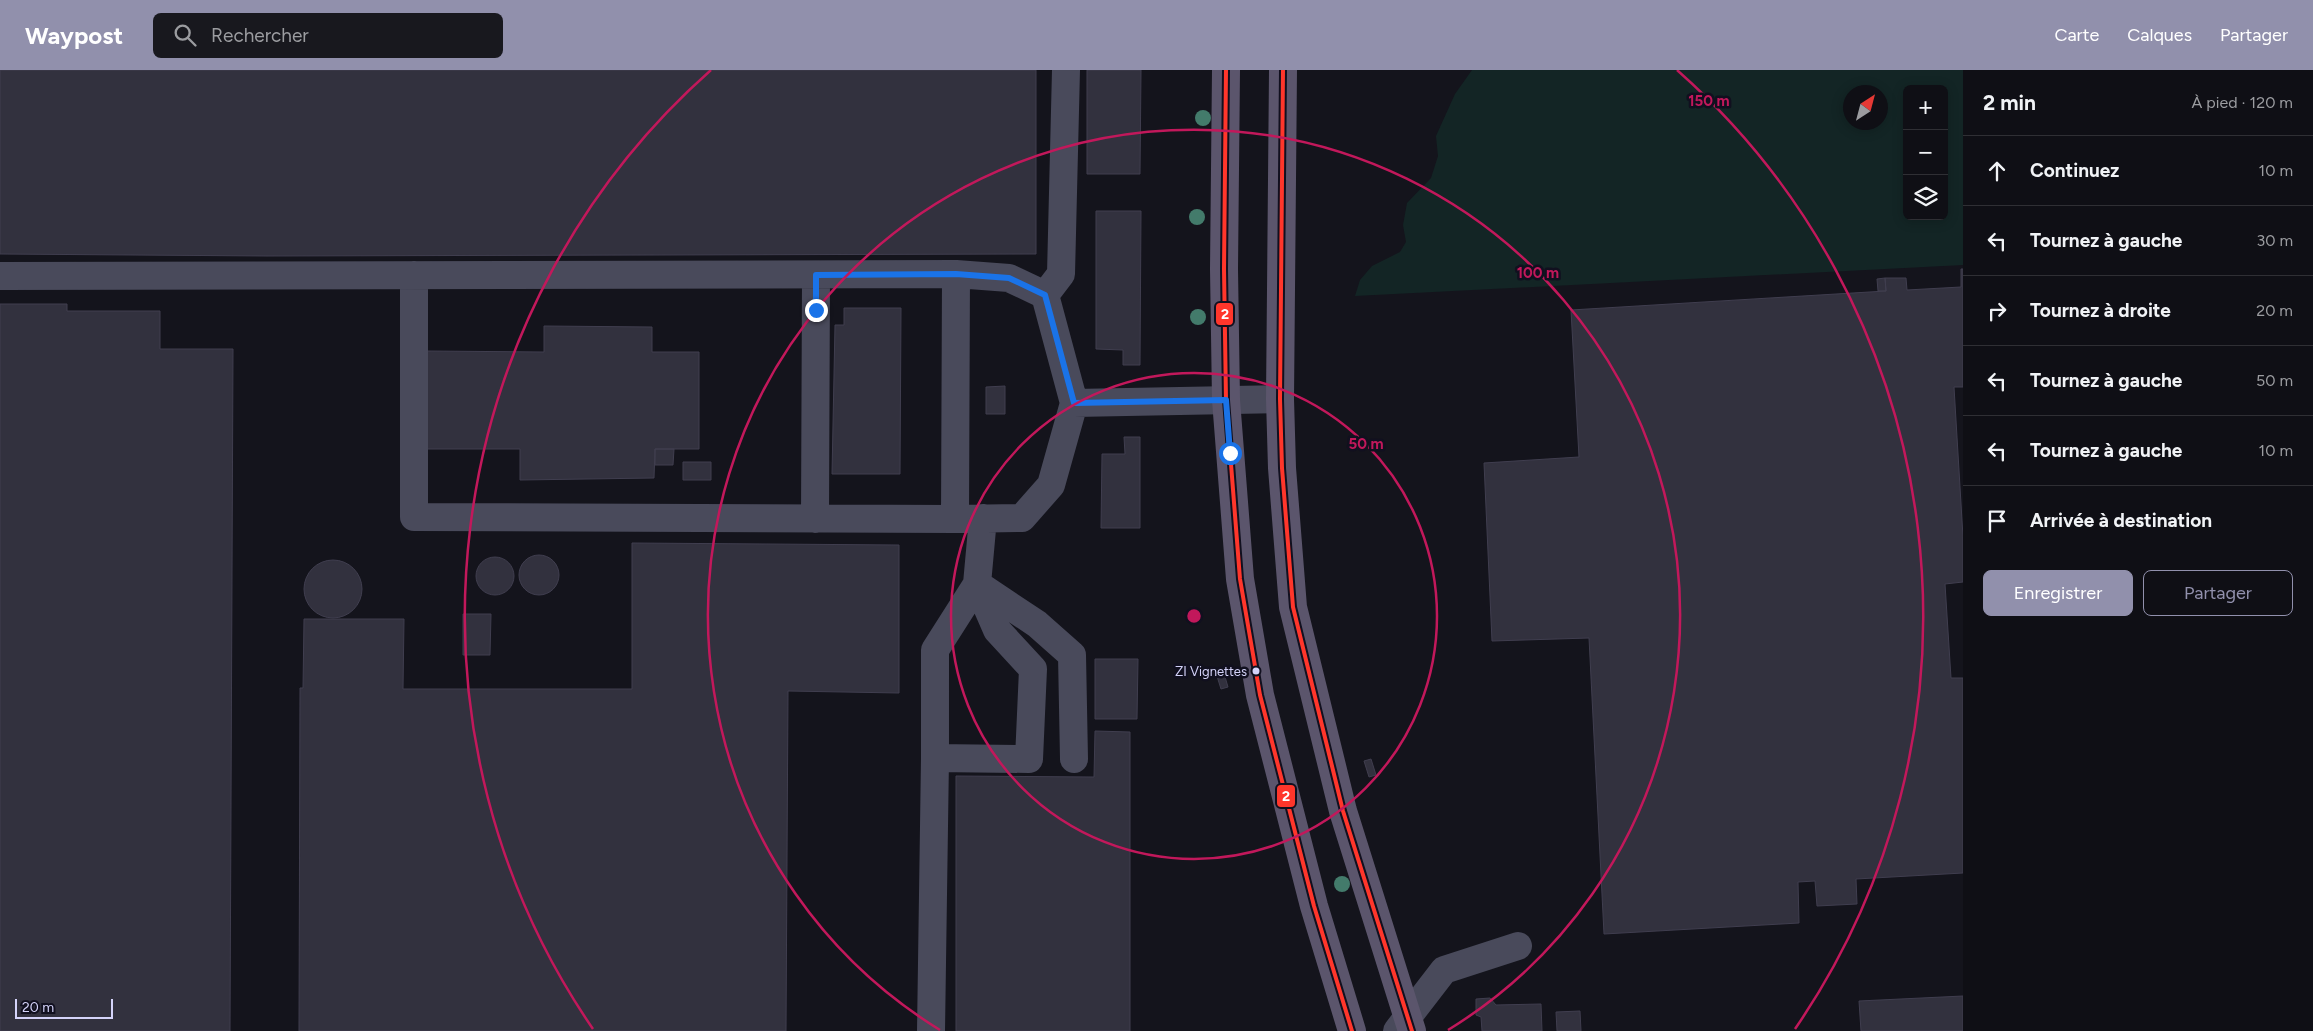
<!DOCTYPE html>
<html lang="fr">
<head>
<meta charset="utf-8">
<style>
	body { margin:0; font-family:Figtree,sans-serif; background:#18181e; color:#f1f3f6 }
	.controls { position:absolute; right:15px; top:15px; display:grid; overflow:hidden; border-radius:8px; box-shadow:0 2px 12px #0003 }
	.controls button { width:45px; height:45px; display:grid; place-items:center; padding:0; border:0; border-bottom:1px solid #2f2f34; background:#0f0f15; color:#f1f3f6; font:25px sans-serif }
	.compass { position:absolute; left:1843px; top:15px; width:45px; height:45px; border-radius:50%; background:#0f0f15; box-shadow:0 2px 12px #0003; rotate:36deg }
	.scale { position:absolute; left:15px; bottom:12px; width:98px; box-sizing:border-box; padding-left:5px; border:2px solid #d4d3f9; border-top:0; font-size:14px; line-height:18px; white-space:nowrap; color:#d4d3f9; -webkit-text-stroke:4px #11101f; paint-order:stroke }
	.stop { position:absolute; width:15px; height:15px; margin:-11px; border:4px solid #1a73e8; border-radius:50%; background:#fff }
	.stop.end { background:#1a73e8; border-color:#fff; box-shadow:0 1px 5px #0008 }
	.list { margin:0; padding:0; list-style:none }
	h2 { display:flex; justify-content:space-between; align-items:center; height:65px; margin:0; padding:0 20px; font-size:21px }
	h2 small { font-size:16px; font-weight:400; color:#9b9ca0 }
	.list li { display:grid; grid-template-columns:32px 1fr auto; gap:15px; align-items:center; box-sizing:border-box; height:70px; padding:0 20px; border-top:1px solid #2f2f34 }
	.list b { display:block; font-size:19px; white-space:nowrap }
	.list em { font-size:16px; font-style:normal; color:#9b9ca0 }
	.actions { display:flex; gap:10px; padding:15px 20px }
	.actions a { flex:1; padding:11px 0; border:1px solid #9190ac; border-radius:8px; text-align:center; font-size:18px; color:#9190ac }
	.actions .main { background:#9190ac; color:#fff }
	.icon { flex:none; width:28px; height:28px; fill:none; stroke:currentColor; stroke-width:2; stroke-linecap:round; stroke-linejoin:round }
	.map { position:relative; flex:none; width:1963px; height:961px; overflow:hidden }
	header { display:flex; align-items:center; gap:30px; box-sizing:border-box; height:70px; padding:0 25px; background:#9190ac; color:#fff }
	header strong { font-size:24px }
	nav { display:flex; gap:28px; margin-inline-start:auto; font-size:18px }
	.search { width:350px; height:45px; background:#18181e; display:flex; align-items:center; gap:12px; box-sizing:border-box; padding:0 18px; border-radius:8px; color:#9b9ca0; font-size:19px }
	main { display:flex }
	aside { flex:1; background:#0f0f15 }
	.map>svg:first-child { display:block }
	.green { fill:#132525; fill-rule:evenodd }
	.building { fill:#32313e; stroke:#403e4f }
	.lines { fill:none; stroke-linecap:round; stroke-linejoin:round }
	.minor { stroke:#494a5b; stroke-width:28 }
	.major { stroke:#5b556c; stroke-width:28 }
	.bus-1-casing { stroke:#11101f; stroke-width:8 }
	.bus-1 { stroke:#ff362b; stroke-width:4 }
	.tree { fill:#437b6b }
	.route { stroke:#1a73e8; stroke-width:6 }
	.ring { fill:none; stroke:#c2185b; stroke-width:2.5 }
	.bus-dot { fill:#d4d3f9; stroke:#11101f; stroke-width:2 }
	.labels { text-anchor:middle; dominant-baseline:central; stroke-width:5; stroke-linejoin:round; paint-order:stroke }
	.bus-label { font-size:13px; fill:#d4d3f9; stroke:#11101f; text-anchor:end }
	.centre { fill:#c2185b; stroke:#11101f; stroke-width:2.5 }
	.ring-label { font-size:15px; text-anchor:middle; font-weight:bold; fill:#c2185b; stroke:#11101f; stroke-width:5; stroke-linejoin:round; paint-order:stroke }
	.line-badge { stroke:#11101f; stroke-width:2 }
	.badge-label { font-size:14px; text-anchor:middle; font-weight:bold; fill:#fff }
</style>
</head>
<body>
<header>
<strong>Waypost</strong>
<div class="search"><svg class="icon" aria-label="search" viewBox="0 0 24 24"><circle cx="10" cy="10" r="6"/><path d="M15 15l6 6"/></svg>Rechercher</div>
<nav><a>Carte</a><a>Calques</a><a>Partager</a></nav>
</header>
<main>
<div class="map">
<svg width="1963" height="961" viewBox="0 0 1963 961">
	<rect width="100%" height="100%" fill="#14141c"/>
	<path class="green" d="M1472,0H1963V195L1355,226L1360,210L1372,196L1400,182L1406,172L1403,155L1407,133L1431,108L1438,86L1436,66L1455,24ZM1907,19H1944V146H1907ZM1850,22H1880V52H1850Z"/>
	<path class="building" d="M0,0H1036V184L267,186L0,184Z
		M1087,0H1141L1140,104H1087Z
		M1096,141H1141L1140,295H1123V280L1096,279Z
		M1961,199H1963V317H1954L1963,467V512L1945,514L1951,608H1963V803L1856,809L1857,834L1817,836L1815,811L1798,812L1799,853L1604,864L1589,568L1492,571L1484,393L1579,387L1571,240L1886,221L1885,208H1906L1907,220L1961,217Z
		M1885,208L1886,221H1878L1877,209Z
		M0,234H67V241H160V279H233L230,961H0Z
		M844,238H901L900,404H832L835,255H844Z
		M544,256L652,257V282H699V379H655L654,408L520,410V379H427V281L544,282Z
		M1005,316V344H986V317Z
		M1124,367H1140V458H1101L1102,384H1125Z
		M655,379H674L673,395H655Z
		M683,392H711V410H683Z
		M632,473L899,475V623L788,621L786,961H299L300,618H303L304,549H404L403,619H632Z
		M519 505a20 20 0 1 1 40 0a20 20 0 1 1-40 0Z
		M476 506a19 19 0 1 1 38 0a19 19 0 1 1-38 0Z
		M304 519a29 29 0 1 1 58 0a29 29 0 1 1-58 0Z
		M463,544H491L490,585H463Z
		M1095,589H1138L1137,649H1095Z
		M1223,600L1228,617L1221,619L1216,603Z
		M1095,661L1130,662V961H956V706L1094,707Z
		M1371,689L1376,705L1369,707L1364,691Z
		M1963,926V961H1861L1859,931Z
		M1490,928L1496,935L1541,934L1542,961H1482L1481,947L1476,945V929Z
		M1580,941L1581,961H1557L1556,942Z"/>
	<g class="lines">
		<path class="minor" d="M414,205V447L955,449
			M0,206L956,204
			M1045,225L1061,204L1066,0
			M1074,333L1051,415L1022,448L955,449L956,204L1009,208L1045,225L1074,333L1280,329
			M815,449L816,205
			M977,514L1037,554L1072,585L1074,689
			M935,688L1029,689L1033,599L997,560L977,514
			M931,961L935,688V580L977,514L983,448
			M1397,961L1444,900L1518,876"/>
		<path class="major" d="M1226,0L1224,199L1226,330L1240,509L1260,625L1314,836L1352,961
			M1283,0L1280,329L1282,398L1293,537L1343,741L1412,961"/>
		<g class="bus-1-casing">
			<path id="bus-1" d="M1226,0L1224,199L1226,330L1240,509L1260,625L1314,836L1352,961
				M1283,0L1280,329L1282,398L1293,537L1343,741L1412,961"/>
		</g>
		<use href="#bus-1" class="bus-1"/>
	</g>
	<g class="tree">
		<circle cx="1203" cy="48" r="8"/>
		<circle cx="1197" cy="147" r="8"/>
		<circle cx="1198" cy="247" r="8"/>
		<circle cx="1342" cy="814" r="8"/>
	</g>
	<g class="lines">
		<path class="route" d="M816,240V205L956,204L1009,208L1045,225L1074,333L1226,330L1230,383"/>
	</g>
	<g class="ring">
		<circle cx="1194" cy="546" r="243"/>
		<path d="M940 960A486 486 0 1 1 1448 960"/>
		<path d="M593 959A729 729 0 0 1 711 0M1677 0A729 729 0 0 1 1795 959"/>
	</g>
	<circle class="bus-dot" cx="1256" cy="601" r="4.5"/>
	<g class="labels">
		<g class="bus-label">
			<text x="1247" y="601">ZI Vignettes</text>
		</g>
	</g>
	<circle cx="1194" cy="546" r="8" class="centre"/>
	<g class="ring-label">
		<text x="1709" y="36">150 m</text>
		<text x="1538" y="208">100 m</text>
		<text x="1366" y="379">50 m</text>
	</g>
	<g class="line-badge">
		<rect x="1215" y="232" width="19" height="24" rx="5" fill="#ff362b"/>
		<rect x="1276" y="714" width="20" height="24" rx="5" fill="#ff362b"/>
	</g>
	<g class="badge-label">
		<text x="1225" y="249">2</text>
		<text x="1286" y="731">2</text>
	</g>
</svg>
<div class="controls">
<button>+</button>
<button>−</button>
<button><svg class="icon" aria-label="layers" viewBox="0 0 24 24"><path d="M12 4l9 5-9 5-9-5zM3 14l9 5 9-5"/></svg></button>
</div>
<svg class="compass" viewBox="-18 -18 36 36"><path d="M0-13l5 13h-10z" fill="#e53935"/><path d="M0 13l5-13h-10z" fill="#9b9ca0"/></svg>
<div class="scale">20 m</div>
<div class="stop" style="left:1230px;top:383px"></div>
<div class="stop end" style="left:816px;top:240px"></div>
</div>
<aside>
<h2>2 min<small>À pied · 120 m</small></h2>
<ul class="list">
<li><svg class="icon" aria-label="ahead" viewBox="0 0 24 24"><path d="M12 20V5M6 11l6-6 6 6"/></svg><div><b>Continuez</b></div><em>10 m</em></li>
<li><svg class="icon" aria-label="left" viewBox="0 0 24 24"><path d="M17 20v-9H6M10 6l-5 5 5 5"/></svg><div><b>Tournez à gauche</b></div><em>30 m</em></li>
<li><svg class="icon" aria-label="right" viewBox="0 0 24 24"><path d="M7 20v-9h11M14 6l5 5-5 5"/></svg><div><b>Tournez à droite</b></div><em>20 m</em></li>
<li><svg class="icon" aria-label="left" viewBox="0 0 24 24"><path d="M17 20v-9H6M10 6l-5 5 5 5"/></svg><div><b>Tournez à gauche</b></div><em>50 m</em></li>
<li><svg class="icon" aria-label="left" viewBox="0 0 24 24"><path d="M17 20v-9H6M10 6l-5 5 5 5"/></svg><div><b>Tournez à gauche</b></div><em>10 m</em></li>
<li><svg class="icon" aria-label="arrive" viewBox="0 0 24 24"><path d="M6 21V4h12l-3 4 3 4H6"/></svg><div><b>Arrivée à destination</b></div></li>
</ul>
<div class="actions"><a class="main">Enregistrer</a><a>Partager</a></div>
</aside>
</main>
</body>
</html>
